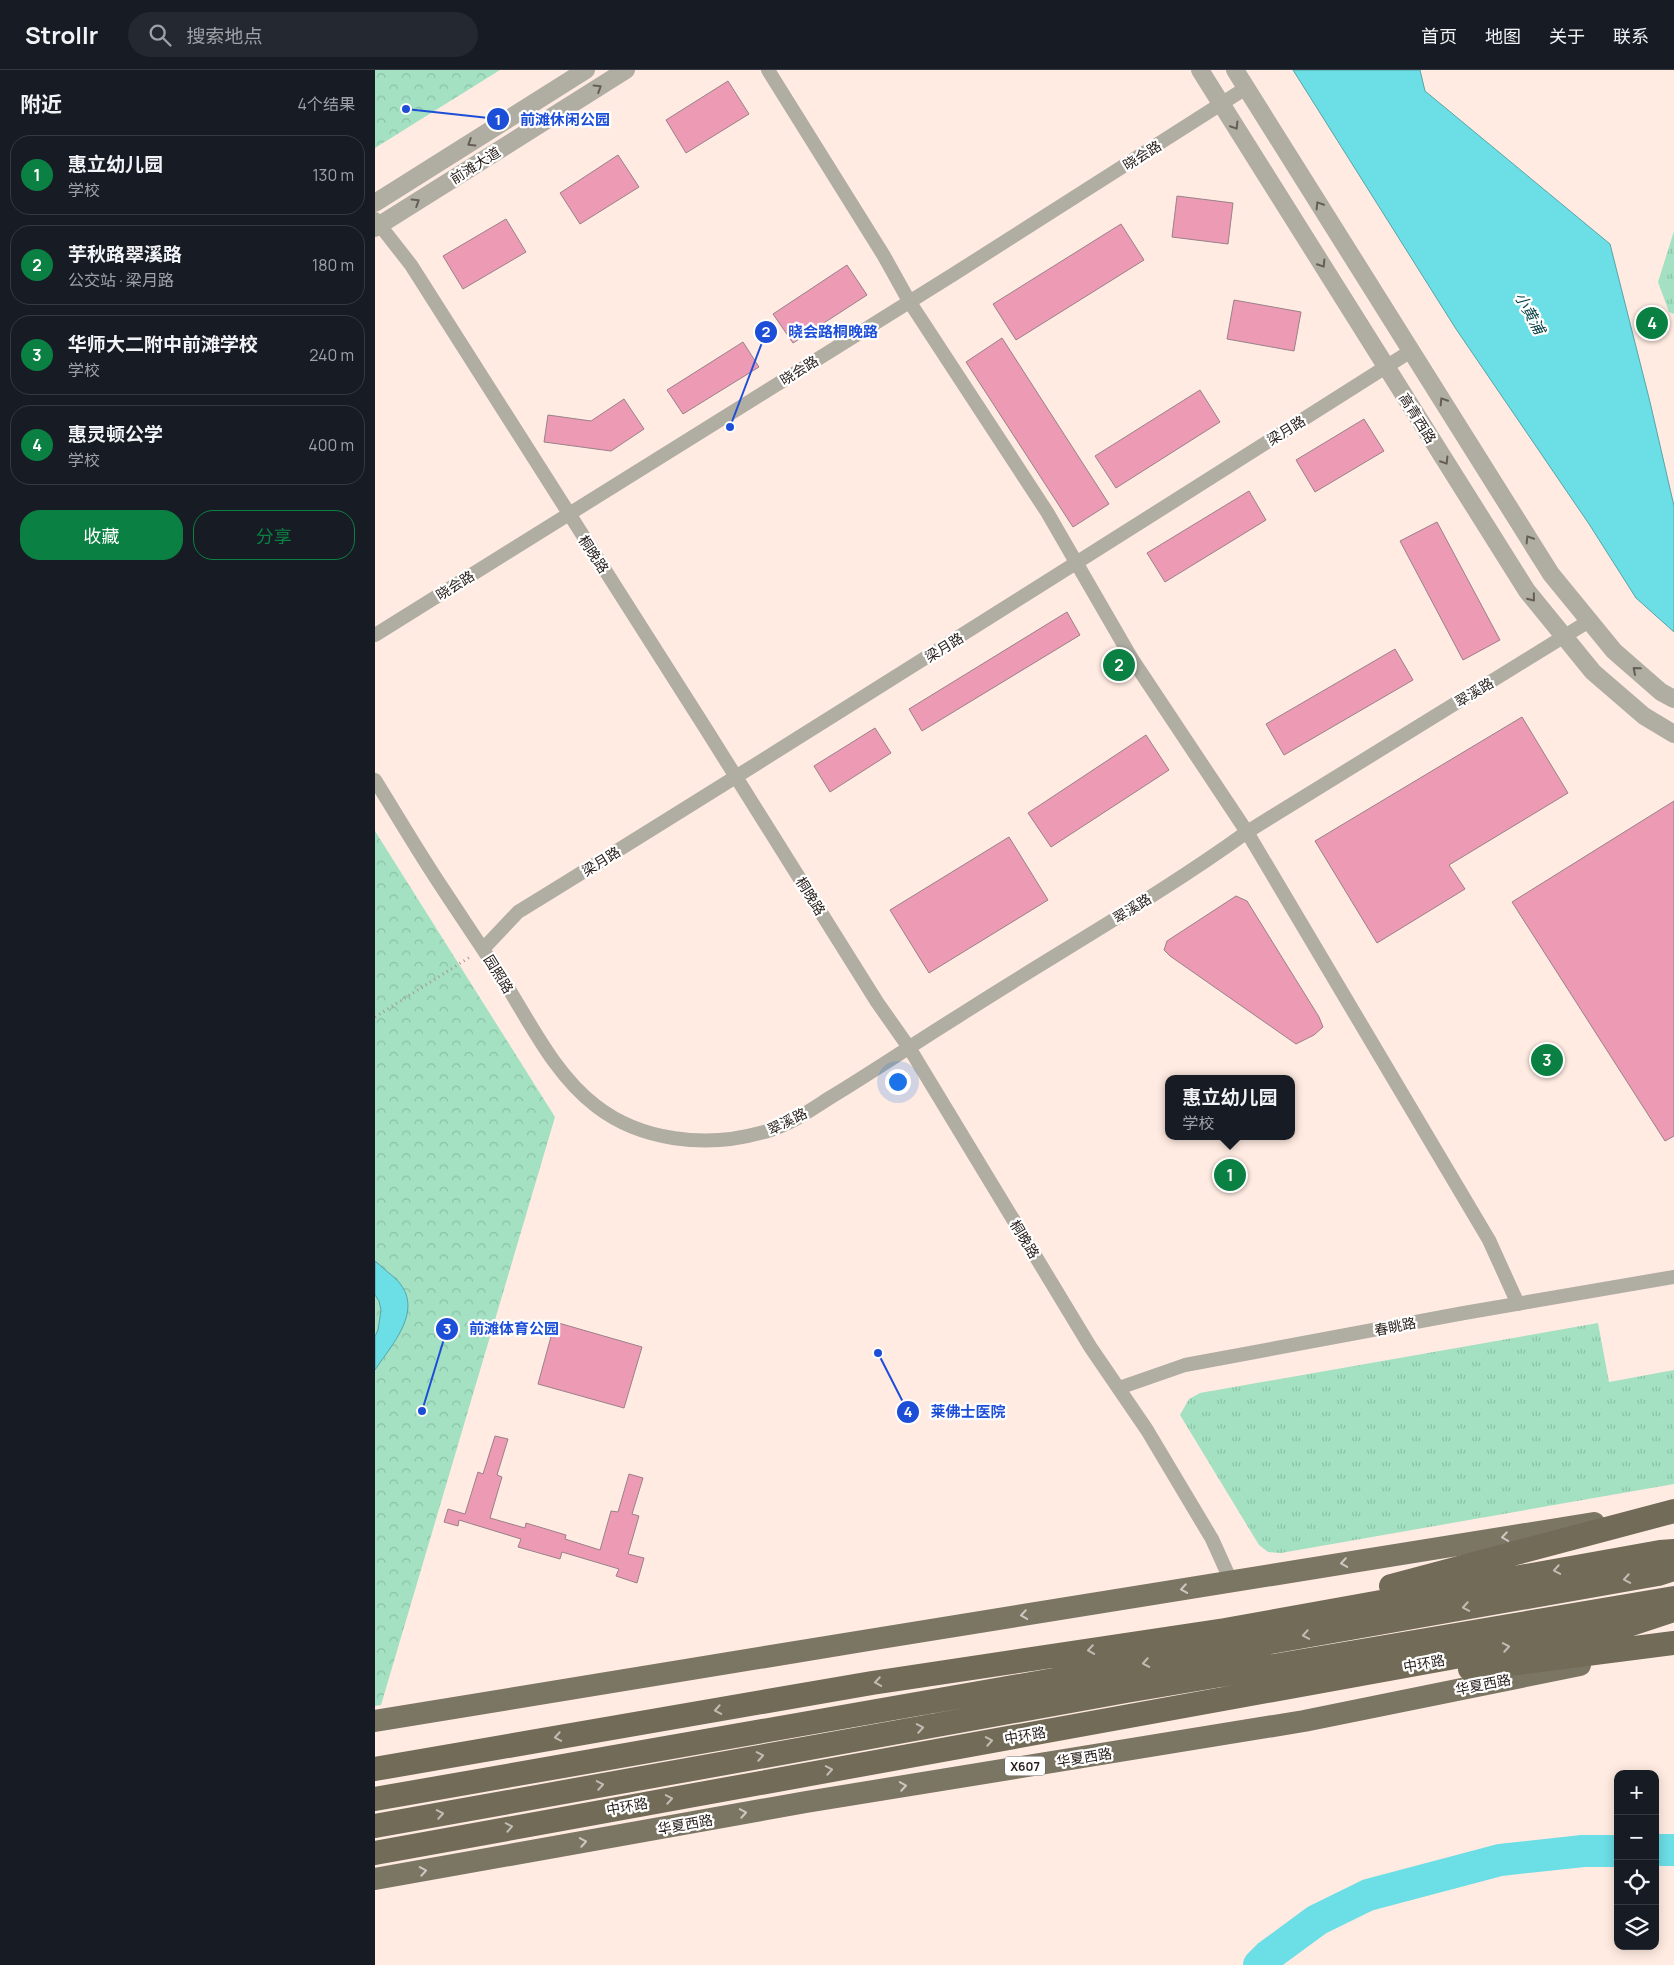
<!DOCTYPE html>
<html lang="zh">
<head>
<meta charset="utf-8">
<style>
	body { margin:0; font-family:Manrope,"Noto Sans SC",sans-serif; background:#242831; color:#f1f3f6 }
	.controls { position:absolute; right:15px; bottom:15px; display:grid; overflow:hidden; border-radius:10px; box-shadow:0 2px 12px #0003 }
	.controls button { width:45px; height:45px; display:grid; place-items:center; padding:0; border:0; border-bottom:1px solid #363941; background:#171b24; color:#f1f3f6; font:25px sans-serif }
	.you { position:absolute; left:522px; top:1011px; width:18px; height:18px; margin:-12px; border:4px solid #fff; border-radius:50%; background:#1a73e8; box-shadow:0 0 0 8px #1a73e833 }
	.badge { display:grid; place-items:center; width:32px; height:32px; border-radius:50%; background:#0b8043; color:#fff; font-size:16px; font-weight:700 }
	.pin { position:absolute; translate:-50% -50%; border:2px solid #fff; box-shadow:0 1px 5px #0006 }
	.popup { position:absolute; left:790px; top:1005px; width:130px; height:65px; box-sizing:border-box; display:grid; place-content:center; border-radius:10px; background:#171b24; filter:drop-shadow(0 1px 4px #0005); font-size:16px; white-space:nowrap; color:#9ea1a6 }
	.popup b { font-size:19px; color:#f1f3f6 }
	.popup::after { content:''; position:absolute; left:50%; top:100%; margin-left:-10px; border:10px solid transparent; border-top-color:#171b24 }
	.list { margin:0; padding:0; list-style:none }
	h2 { display:flex; justify-content:space-between; align-items:center; height:65px; margin:0; padding:0 20px; font-size:21px }
	h2 small { font-size:16px; font-weight:400; color:#9ea1a6 }
	.list li { display:grid; grid-template-columns:32px 1fr auto; gap:15px; align-items:center; box-sizing:border-box; height:80px; margin:0 10px 10px; padding:0 10px; border:1px solid #363941; border-radius:20px }
	.list b { display:block; font-size:19px; white-space:nowrap }
	.list p { margin:0; font-size:16px; white-space:nowrap; color:#9ea1a6 }
	.list em { font-size:16px; font-style:normal; color:#9ea1a6 }
	.actions { display:flex; gap:10px; padding:15px 20px }
	.actions a { flex:1; padding:11px 0; border:1px solid #0b8043; border-radius:20px; text-align:center; font-size:18px; color:#0b8043 }
	.actions .main { background:#0b8043; color:#fff }
	.icon { flex:none; width:28px; height:28px; fill:none; stroke:currentColor; stroke-width:2; stroke-linecap:round; stroke-linejoin:round }
	.map { position:relative; flex:none; width:1299px; height:1895px; overflow:hidden }
	header { display:flex; align-items:center; gap:30px; box-sizing:border-box; height:70px; padding:0 25px; background:#171b24; border-bottom:1px solid #363941 }
	header strong { font-size:24px }
	nav { display:flex; gap:28px; margin-inline-start:auto; font-size:18px }
	.search { width:350px; height:45px; background:#242831; display:flex; align-items:center; gap:12px; box-sizing:border-box; padding:0 18px; border-radius:28px; color:#9ea1a6; font-size:19px }
	main { display:flex }
	aside { flex:1; background:#171b24 }
	.map>svg:first-child { display:block }
	.grass { fill:url(#grass-tufts) }
	.park { fill:url(#park-crowns) }
	.water { fill:#6cdee5; stroke:#57a4a8 }
	.lines { fill:none; stroke-linecap:round; stroke-linejoin:round }
	.river { stroke:#6cdee5; stroke-width:32 }
	.building { fill:#ed9ab5; stroke:#998188 }
	.path { stroke:#a6978f; stroke-width:3; stroke-dasharray:1 4; stroke-linecap:butt }
	.minor { stroke:#b0ada3; stroke-width:14 }
	.tertiary { stroke:#b0ada3; stroke-width:18 }
	.primary { stroke:#7b7564; stroke-width:22 }
	.trunk { stroke:#726b58; stroke-width:24 }
	.oneway { stroke:#645e57 }
	.oneway2 { stroke:#cac8c1 }
	.oneway3 { stroke:#c0bcb4 }
	.labels { text-anchor:middle; dominant-baseline:central; stroke-width:4.5; stroke-linejoin:round; paint-order:stroke }
	.shield { fill:#fff; stroke:#66615e; stroke-width:1 }
	.shield-label { font-size:12px; font-weight:bold; fill:#251d19 }
	.street-label { font-size:14px; fill:#251d19; stroke:#fff }
	.water-label { font-size:15px; font-style:italic; fill:#043d40; stroke:#fff }
	.leader { fill:none; stroke:#1d4ed8; stroke-width:2 }
	.callout-dot { fill:#1d4ed8; stroke:#fff; stroke-width:2 }
	.mark-label { font-size:15px; text-anchor:middle; font-weight:bold; fill:#fff }
	.callout-label { font-size:15px; text-anchor:middle; font-weight:bold; fill:#1d4ed8; stroke:#fff; stroke-width:4.5; stroke-linejoin:round; paint-order:stroke }
</style>
</head>
<body>
<header>
<strong>Strollr</strong>
<div class="search"><svg class="icon" aria-label="search" viewBox="0 0 24 24"><circle cx="10" cy="10" r="6"/><path d="M15 15l6 6"/></svg>搜索地点</div>
<nav><a>首页</a><a>地图</a><a>关于</a><a>联系</a></nav>
</header>
<main>
<aside>
<h2>附近<small>4个结果</small></h2>
<ul class="list">
<li><span class="badge">1</span><div><b>惠立幼儿园</b><p>学校</p></div><em>130 m</em></li>
<li><span class="badge">2</span><div><b>芋秋路翠溪路</b><p>公交站 · 梁月路</p></div><em>180 m</em></li>
<li><span class="badge">3</span><div><b>华师大二附中前滩学校</b><p>学校</p></div><em>240 m</em></li>
<li><span class="badge">4</span><div><b>惠灵顿公学</b><p>学校</p></div><em>400 m</em></li>
</ul>
<div class="actions"><a class="main">收藏</a><a>分享</a></div>
</aside>
<div class="map">
<svg width="1299" height="1895" viewBox="0 0 1299 1895">
	<defs>
		<pattern id="grass-tufts" width="24" height="20" patternUnits="userSpaceOnUse" patternTransform="scale(1.25)"><rect width="24" height="20" fill="#a3e1c2"/><path d="M3 7l-1-3M5 7V3M7 7l1-3M15 17l-1-3M17 17v-4M19 17l1-3" fill="none" stroke="#8cc1a6"/></pattern>
		<pattern id="park-crowns" width="20" height="18" patternUnits="userSpaceOnUse" patternTransform="scale(1.25)"><rect width="20" height="18" fill="#a3e1c2"/><path d="M2 6a3 3 0 1 1 6 0M12 15a3 3 0 1 1 6 0" fill="none" stroke="#8cc1a6"/></pattern>
	</defs>
	<rect width="100%" height="100%" fill="#ffebe1"/>
	<path class="grass" d="M1299,161V244L1294,242L1283,212Z
		M1223,1253L1234,1312L1299,1300V1414L906,1483L893,1482L884,1475L805,1345L814,1329L825,1323Z"/>
	<path class="park" d="M0,0H125L0,78Z
		M0,761L180,1047L6,1635L0,1636Z"/>
	<path class="water" d="M918,0H1045L1050,21L1235,174L1275,332L1299,436V562L1261,528L1214,454L1081,259Z
		M0,1191C7,1197 14,1203 21,1209C51,1239 17,1274 0,1300V1266L3,1260L6,1240L4,1231L0,1225Z"/>
	<g class="lines">
		<path class="river" d="M1280,1780H1299
			M884,1895L893,1886L942,1850L993,1825L1125,1790L1208,1781H1243"/>
	</g>
	<path class="building" d="M353,11L374,44L311,83L291,50Z
		M243,85L264,117L205,154L185,123Z
		M802,126L858,133L853,174L797,167Z
		M131,149L151,182L88,219L68,186Z
		M746,154L769,190L641,270L618,234Z
		M472,195L492,225L418,273L398,244Z
		M859,230L926,242L919,281L852,269Z
		M627,268L734,434L698,457L591,292Z
		M368,272L384,297L308,344L292,320Z
		M825,320L845,352L741,418L720,386Z
		M249,329L269,359L236,381L169,372L173,345L216,351Z
		M989,349L1009,381L940,422L921,390Z
		M874,421L891,450L790,512L772,483Z
		M1062,452L1125,570L1088,590L1025,471Z
		M692,542L705,565L547,661L534,639Z
		M1020,579L1038,610L909,685L891,654Z
		M1147,647L1193,723L1074,795L1090,819L1002,873L940,771Z
		M500,658L516,683L455,722L439,696Z
		M771,665L794,700L676,777L653,743Z
		M1299,731V1066L1290,1071L1137,832Z
		M634,767L673,830L554,903L515,840Z
		M861,826L872,831L944,947L948,957L939,965L921,974L795,886L789,880L792,871Z
		M180,1252L267,1277L249,1338L163,1314Z
		M120,1366L133,1369L122,1405L127,1407L115,1448L150,1458L151,1453L191,1465L190,1469L225,1480L236,1441L243,1442L254,1404L268,1408L257,1444L264,1446L253,1484L269,1488L262,1513L241,1506L244,1499L187,1482L185,1489L143,1477L146,1469L84,1450L83,1456L69,1452L73,1439L90,1444L103,1402L108,1404Z"/>
	<g class="lines">
		<path class="path" d="M0,947L95,887"/>
		<path class="minor" d="M393,0L509,186L534,231L672,442L757,589L872,762L1114,1170L1143,1234
			M0,149L36,195L331,659L502,932L535,979L716,1278L772,1360L837,1469L856,1511
			M0,565L579,204L871,18
			M0,710C23,747 45,785 70,822C89,851 108,879 127,908C155,952 179,1004 221,1036C266,1071 331,1078 385,1063C412,1057 434,1041 456,1027C499,1001 540,973 582,947C678,885 779,829 872,762L1214,551
			M108,879L143,842C442,658 739,469 1036,281
			M744,1318L810,1295L1089,1243L1299,1207"/>
		<path class="tertiary" d="M825,0L1152,521L1218,602L1269,646L1299,664
			M860,0L1176,504L1239,581L1286,622L1299,629
			M0,133L211,0
			M0,158L251,0"/>
		<path class="primary" d="M0,1651L506,1568L1219,1453
			M0,1809L431,1732L929,1651L1205,1595"/>
		<path class="trunk" d="M1016,1516L1299,1441
			M1095,1599L1299,1573
			M0,1699L497,1613L850,1560L1285,1482L1299,1481
			M0,1729L1283,1504L1299,1499
			M0,1756L751,1621L1299,1528
			M0,1783L1250,1556L1299,1540"/>
	</g>
	<defs><path id="oneway-chevron" d="M-2-3.5L2.5 0L-2 3.5" fill="none" stroke-width="1.6" stroke-linecap="round" stroke-linejoin="round" transform="scale(1.25)"/></defs>
	<g class="oneway">
		<use href="#oneway-chevron" transform="translate(223 18) rotate(-32)"/>
		<use href="#oneway-chevron" transform="translate(860 56) rotate(58)"/>
		<use href="#oneway-chevron" transform="translate(96 73) rotate(148)"/>
		<use href="#oneway-chevron" transform="translate(41 132) rotate(-32)"/>
		<use href="#oneway-chevron" transform="translate(944 135) rotate(-122)"/>
		<use href="#oneway-chevron" transform="translate(947 194) rotate(58)"/>
		<use href="#oneway-chevron" transform="translate(1068 331) rotate(-122)"/>
		<use href="#oneway-chevron" transform="translate(1070 391) rotate(58)"/>
		<use href="#oneway-chevron" transform="translate(1154 469) rotate(-122)"/>
		<use href="#oneway-chevron" transform="translate(1157 528) rotate(51)"/>
		<use href="#oneway-chevron" transform="translate(1261 600) rotate(-139)"/>
	</g>
	<g class="oneway2">
		<use href="#oneway-chevron" transform="translate(1130 1467) rotate(171)"/>
		<use href="#oneway-chevron" transform="translate(969 1493) rotate(171)"/>
		<use href="#oneway-chevron" transform="translate(809 1519) rotate(171)"/>
		<use href="#oneway-chevron" transform="translate(649 1545) rotate(171)"/>
		<use href="#oneway-chevron" transform="translate(528 1716) rotate(-9)"/>
		<use href="#oneway-chevron" transform="translate(368 1743) rotate(-10)"/>
		<use href="#oneway-chevron" transform="translate(208 1772) rotate(-10)"/>
		<use href="#oneway-chevron" transform="translate(48 1801) rotate(-10)"/>
	</g>
	<g class="oneway3">
		<use href="#oneway-chevron" transform="translate(1182 1500) rotate(170)"/>
		<use href="#oneway-chevron" transform="translate(1252 1509) rotate(170)"/>
		<use href="#oneway-chevron" transform="translate(1091 1537) rotate(170)"/>
		<use href="#oneway-chevron" transform="translate(931 1565) rotate(170)"/>
		<use href="#oneway-chevron" transform="translate(1131 1577) rotate(-10)"/>
		<use href="#oneway-chevron" transform="translate(716 1580) rotate(171)"/>
		<use href="#oneway-chevron" transform="translate(771 1593) rotate(170)"/>
		<use href="#oneway-chevron" transform="translate(503 1612) rotate(171)"/>
		<use href="#oneway-chevron" transform="translate(343 1640) rotate(170)"/>
		<use href="#oneway-chevron" transform="translate(545 1658) rotate(-10)"/>
		<use href="#oneway-chevron" transform="translate(183 1667) rotate(170)"/>
		<use href="#oneway-chevron" transform="translate(614 1671) rotate(-10)"/>
		<use href="#oneway-chevron" transform="translate(385 1686) rotate(-10)"/>
		<use href="#oneway-chevron" transform="translate(454 1700) rotate(-10)"/>
		<use href="#oneway-chevron" transform="translate(225 1715) rotate(-10)"/>
		<use href="#oneway-chevron" transform="translate(294 1729) rotate(-10)"/>
		<use href="#oneway-chevron" transform="translate(65 1744) rotate(-10)"/>
		<use href="#oneway-chevron" transform="translate(134 1757) rotate(-11)"/>
	</g>
	<g class="labels">
		<rect class="shield" x="630" y="1686.5" width="40" height="19" rx="4"/>
		<g class="shield-label">
			<text x="650" y="1696">X607</text>
		</g>
		<g class="street-label">
			<text transform="translate(767 85) rotate(-32)">晓会路</text>
			<text transform="translate(100 95) rotate(-32)">前滩大道</text>
			<text transform="translate(424 300) rotate(-32)">晓会路</text>
			<text transform="translate(1043 348) rotate(58)">高青西路</text>
			<text transform="translate(911 360) rotate(-32)">梁月路</text>
			<text transform="translate(219 484) rotate(57)">桐晚路</text>
			<text transform="translate(80 515) rotate(-32)">晓会路</text>
			<text transform="translate(569 577) rotate(-32)">梁月路</text>
			<text transform="translate(1099 622) rotate(-31)">翠溪路</text>
			<text transform="translate(226 791) rotate(-32)">梁月路</text>
			<text transform="translate(436 826) rotate(58)">桐晚路</text>
			<text transform="translate(757 838) rotate(-32)">翠溪路</text>
			<text transform="translate(124 904) rotate(58)">园照路</text>
			<text transform="translate(412 1051) rotate(-26)">翠溪路</text>
			<text transform="translate(650 1169) rotate(59)">桐晚路</text>
			<text transform="translate(1020 1256) rotate(-11)">春眺路</text>
			<text transform="translate(1049 1593) rotate(-10)">中环路</text>
			<text transform="translate(1108 1614) rotate(-11)">华夏西路</text>
			<text transform="translate(650 1665) rotate(-10)">中环路</text>
			<text transform="translate(709 1687) rotate(-9)">华夏西路</text>
			<text transform="translate(252 1736) rotate(-10)">中环路</text>
			<text transform="translate(310 1754) rotate(-10)">华夏西路</text>
		</g>
		<g class="water-label">
			<text transform="translate(1155 243) rotate(61)">小黄浦</text>
		</g>
	</g>
	<path class="leader" d="M31 39L123 49M355 357L391 262M47 1341L72 1259M503 1283L533 1342"/>
	<g class="callout-dot">
		<circle cx="31" cy="39" r="5"/>
		<circle cx="355" cy="357" r="5"/>
		<circle cx="47" cy="1341" r="5"/>
		<circle cx="503" cy="1283" r="5"/>
		<circle cx="123" cy="49" r="12"/>
		<circle cx="391" cy="262" r="12"/>
		<circle cx="72" cy="1259" r="12"/>
		<circle cx="533" cy="1342" r="12"/>
	</g>
	<g class="mark-label">
		<text x="123" y="55">1</text>
		<text x="391" y="267">2</text>
		<text x="72" y="1264">3</text>
		<text x="533" y="1347">4</text>
	</g>
	<g class="callout-label">
		<text x="190" y="55">前滩休闲公园</text>
		<text x="458" y="267">晓会路桐晚路</text>
		<text x="139" y="1264">前滩体育公园</text>
		<text x="593" y="1347">莱佛士医院</text>
	</g>
</svg>
<div class="controls">
<button>+</button>
<button>−</button>
<button><svg class="icon" aria-label="locate" viewBox="0 0 24 24"><circle cx="12" cy="12" r="6"/><path d="M12 2v4M12 18v4M2 12h4M18 12h4"/></svg></button>
<button><svg class="icon" aria-label="layers" viewBox="0 0 24 24"><path d="M12 4l9 5-9 5-9-5zM3 14l9 5 9-5"/></svg></button>
</div>
<div class="you"></div>
<div class="pin badge" style="left:855px;top:1105px">1</div>
<div class="popup"><b>惠立幼儿园</b>学校</div>
<div class="pin badge" style="left:744px;top:595px">2</div>
<div class="pin badge" style="left:1172px;top:990px">3</div>
<div class="pin badge" style="left:1277px;top:253px">4</div>
</div>
</main>
</body>
</html>
